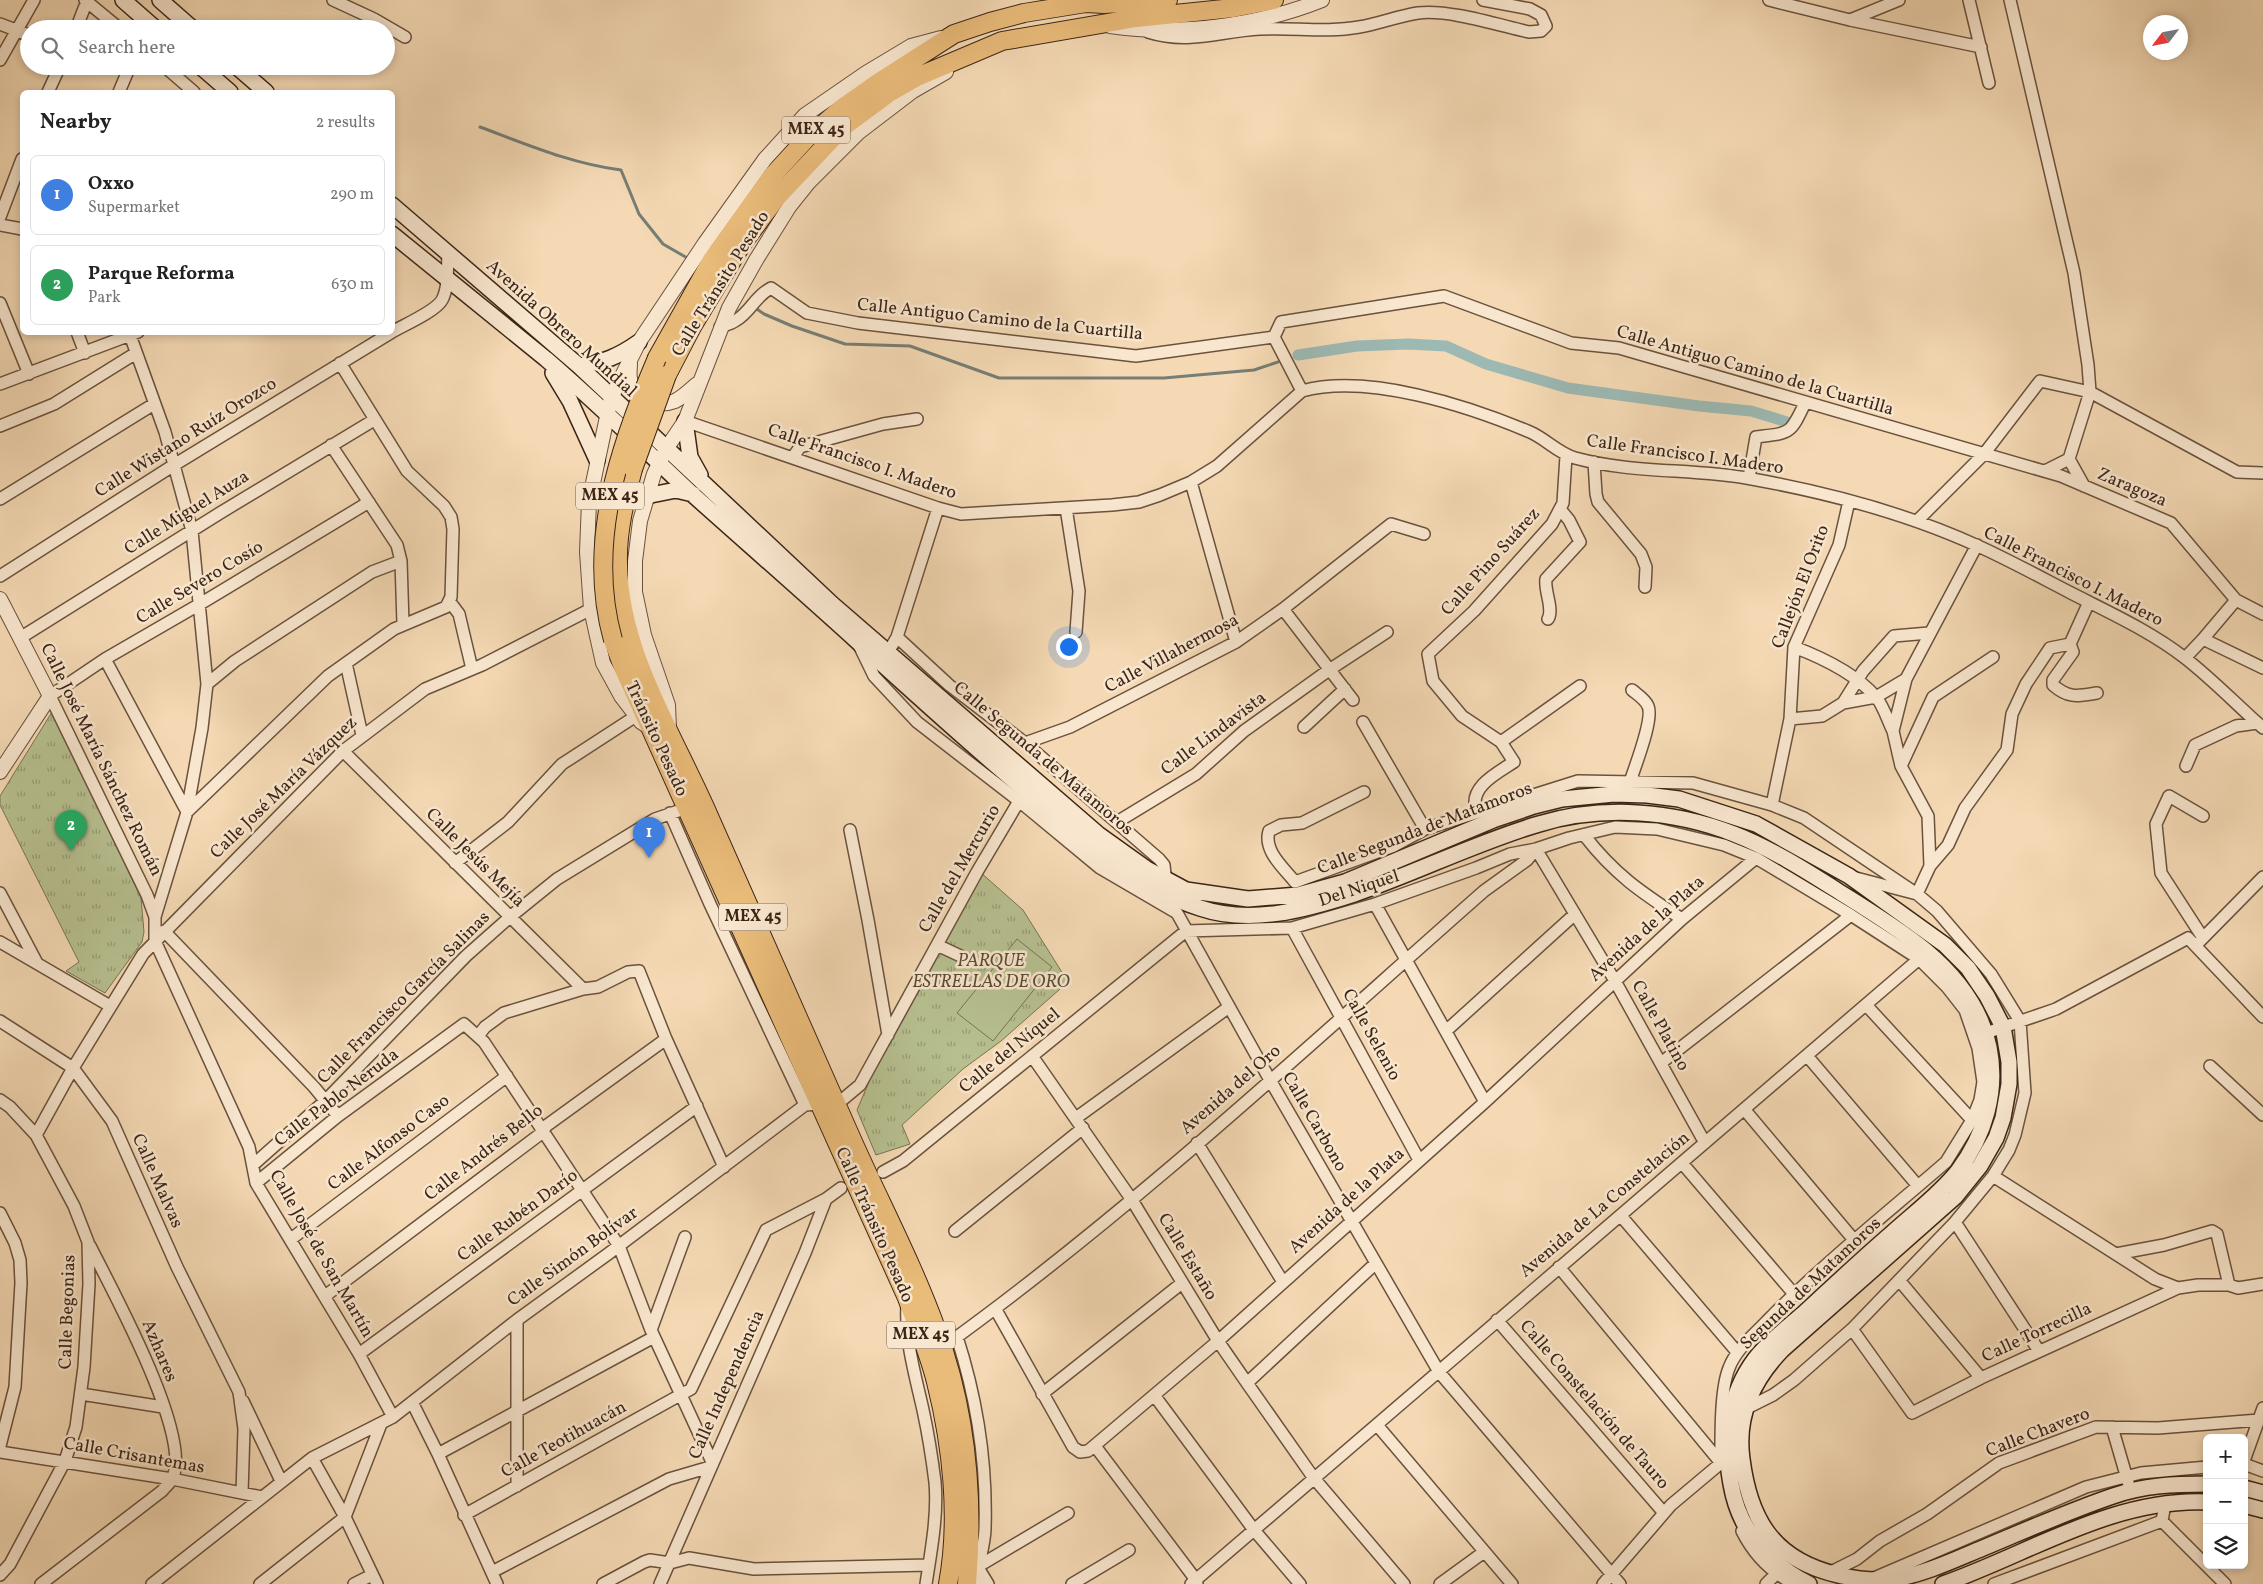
<!DOCTYPE html>
<html lang="en">
<head>
<meta charset="utf-8">
<style>
	body { margin:0; font-family:Vollkorn,serif; background:#f6f6f6; color:#222 }
	.controls { position:absolute; right:15px; bottom:15px; display:grid; overflow:hidden; border-radius:8px; box-shadow:0 2px 8px #0003 }
	.controls button { width:45px; height:45px; display:grid; place-items:center; padding:0; border:0; border-bottom:1px solid #e0e0e0; background:#fff; color:#222; font:25px sans-serif }
	.compass { position:absolute; left:2143px; top:15px; width:45px; height:45px; border-radius:50%; background:#fff; box-shadow:0 2px 8px #0003; rotate:238deg }
	.you { position:absolute; left:1068px; top:646px; width:18px; height:18px; margin:-12px; border:4px solid #fff; border-radius:50%; background:#1a73e8; box-shadow:0 0 0 8px #1a73e833 }
	.badge { display:grid; place-items:center; width:32px; height:32px; border-radius:50%; background:#db2777; color:#fff; font-size:16px; font-weight:700 }
	.pin { position:absolute; translate:-50% -41px; filter:drop-shadow(0 1px 2px #0008) }
	.pin::after { content:''; position:absolute; top:26px; width:18px; height:15px; background:inherit; clip-path:polygon(0 0,100% 0,50% 100%) }
	.list { margin:0; padding:0; list-style:none }
	h2 { display:flex; justify-content:space-between; align-items:center; height:65px; margin:0; padding:0 20px; font-size:21px }
	h2 small { font-size:16px; font-weight:400; color:#767676 }
	.list li { display:grid; grid-template-columns:32px 1fr auto; gap:15px; align-items:center; box-sizing:border-box; height:80px; margin:0 10px 10px; padding:0 10px; border:1px solid #e0e0e0; border-radius:8px }
	.list b { display:block; font-size:19px; white-space:nowrap }
	.list p { margin:0; font-size:16px; white-space:nowrap; color:#767676 }
	.list em { font-size:16px; font-style:normal; color:#767676 }
	.icon { flex:none; width:28px; height:28px; fill:none; stroke:currentColor; stroke-width:2; stroke-linecap:round; stroke-linejoin:round }
	.map { position:relative; flex:none; width:2263px; height:1584px; overflow:hidden }
	.search { position:absolute; background:#fff; box-shadow:0 2px 8px #0003; left:20px; top:20px; width:375px; height:55px; display:flex; align-items:center; gap:12px; box-sizing:border-box; padding:0 18px; border-radius:28px; color:#767676; font-size:19px }
	.panel { position:absolute; background:#fff; box-shadow:0 2px 8px #0003; left:20px; top:90px; width:375px; height:245px; border-radius:8px }
	.map>svg:first-child { display:block }
	.grass { fill:url(#grass-tufts); stroke:#7a7254 }
	.pitch { fill:#b7c090; stroke:#7a7254 }
	.lines { fill:none; stroke-linecap:round; stroke-linejoin:round }
	.stream { stroke:#767e75; stroke-width:3 }
	.canal { stroke:#9cb9b3; stroke-width:11 }
	.minor-casing { stroke:#6a523e; stroke-width:14 }
	.tertiary-casing { stroke:#6a523e; stroke-width:16 }
	.secondary-casing { stroke:#3c2517; stroke-width:18 }
	.primary-casing { stroke:#3c2517; stroke-width:20 }
	.minor { stroke:#f8e6ce; stroke-width:11 }
	.tertiary { stroke:#f8e6ce; stroke-width:14 }
	.secondary { stroke:#f8e6ce; stroke-width:15 }
	.primary { stroke:#eabc7a; stroke-width:18 }
	.primary-bridge-casing { stroke:#3c2517; stroke-width:20; stroke-linecap:butt }
	.primary-bridge { stroke:#eabc7a; stroke-width:18 }
	.labels { text-anchor:middle; dominant-baseline:central; stroke-width:5; stroke-linejoin:round; paint-order:stroke }
	.shield { fill:#f8e6ce; stroke:#745f4e; stroke-width:1 }
	.shield-label { font-size:16px; font-weight:bold; fill:#3c2517 }
	.street-label { font-size:18px; fill:#3c2517; stroke:#f8e6ce }
	.park-label { font-size:18px; font-style:italic; fill:#5b4c35; stroke:#f8e6ce }
</style>
</head>
<body>
<div class="map">
<svg width="2263" height="1584" viewBox="0 0 2263 1584">
	<defs>
		<pattern id="grass-tufts" width="24" height="20" patternUnits="userSpaceOnUse" patternTransform="scale(1.25)"><rect width="24" height="20" fill="#b7c090"/><path d="M3 7l-1-3M5 7V3M7 7l1-3M15 17l-1-3M17 17v-4M19 17l1-3" fill="none" stroke="#969c75"/></pattern>
	</defs>
	<rect width="100%" height="100%" fill="#f4d9b4"/>
	<filter id="stains"><feTurbulence type="fractalNoise" baseFrequency=".004" numOctaves="4"/><feColorMatrix values="0 0 0 0 .2 0 0 0 0 .09 0 0 0 0 .02 0 0 0 .5 -.17"/></filter>
	<radialGradient id="worn" r=".72"><stop offset=".6" stop-color="#630" stop-opacity="0"/><stop offset="1" stop-color="#630" stop-opacity=".3"/></radialGradient>
	<path class="grass" d="M52,712L141,898L144,932L142,942L105,993L66,971L79,962L0,805V796Z
		M980,872L1023,910L1068,982L1001,1041L963,1069L902,1125L910,1144L876,1155L857,1110L874,1070Z"/>
	<path class="pitch" d="M1017,939L1052,967L993,1041L957,1013Z"/>
	<g class="lines">
		<path class="stream" d="M480,127C526,144 572,164 621,170L639,214L663,244L689,259
			M754,307L764,314L792,326L845,344L910,346L999,378H1164L1254,370L1278,362"/>
		<path class="canal" d="M1298,355L1357,346L1408,344L1446,346L1486,364L1568,388L1699,406L1751,411L1787,422"/>
		<g class="minor-casing">
			<path id="minor" d="M85,0L120,29
				M333,0L374,19L405,37
				M1769,0L1850,20L1981,47
				M1969,0L1989,83
				M2010,0L2074,273L2088,365L2090,392L2069,459L2045,471
				M1850,20L1899,0
				M0,24L29,35
				M76,29L87,1
				M1148,32C1189,45 1220,31 1260,29C1293,27 1326,33 1359,27C1378,24 1398,16 1418,13C1448,9 1498,25 1529,32L1541,31L1546,26L1541,15L1530,9L1483,0
				M0,60L34,0
				M164,66L194,92
				M48,92L60,66
				M119,92L130,66
				M0,217L22,159
				M0,225L22,229
				M0,303L29,374
				M720,327C725,325 731,324 735,321C751,312 754,297 771,288L807,313L858,323L1136,356L1274,337L1281,322L1444,296L1571,343L1619,348L2061,476L2171,523L2236,600L2263,614
				M77,332L85,353
				M392,332C404,325 436,311 442,300C449,287 447,268 448,253
				M130,335L165,432L192,531L207,684L202,728L187,812L155,917
				M1274,337L1302,391
				M0,384L138,332
				M685,421L938,508L961,514L1112,505L1139,502L1160,495L1191,482L1217,466L1302,391C1368,373 1468,406 1530,432C1546,439 1558,453 1575,458C1634,474 1693,468 1752,479C1829,493 1906,513 1978,546C2009,560 2040,577 2071,593C2110,613 2150,631 2185,658C2212,679 2237,705 2263,728
				M0,426L54,404L136,353
				M331,445L397,545L401,561L403,624
				M793,457L800,447L883,424L917,419
				M2069,459L2084,486
				M1594,462L1596,494L1598,502L1641,554L1646,567L1645,587
				M1749,478L1756,437C1790,433 1790,435 1805,403
				M1191,482L1236,642
				M0,499L154,404
				M369,502L200,604L105,659L50,696L147,895L155,917V941L249,1147L256,1183L359,1354L393,1417
				M1066,508L1079,591L1076,632
				M1917,521L1984,454L2040,381L2090,392L2237,472L2263,473
				M0,576L174,465L392,332
				M450,602L459,614L472,669
				M1283,609L1353,700
				M1548,619C1554,609 1544,591 1546,579L1580,542L1569,520L1560,509
				M897,637L949,685L1025,743L1159,859L1164,865L1166,884
				M20,638L220,513L374,420
				M2203,639L2236,600
				M858,643L874,676L917,722L1019,801L1100,868L1177,913L1270,1080L1439,1372L1620,1584
				M2070,644L2089,602
				M1794,647C1823,658 1855,673 1876,697C1883,705 1888,721 1893,731
				M2185,658L2203,639L2263,668
				M105,659L187,812L328,676L394,629L446,607L451,597L453,529L451,517L444,506L407,471L340,363
				M884,659L897,637L938,508
				M346,663L362,735
				M207,684L235,661L372,572L401,561
				M1843,703L1876,697L1906,679
				M1790,719L1822,716L1843,703L1863,671L1894,636L1929,633
				M1363,722L1425,829
				M1304,727L1345,689
				M1501,742L1462,716L1433,681L1428,654L1474,611L1552,524L1563,503L1566,456
				M1025,743L1070,727L1236,642L1283,609L1391,524L1424,534
				M343,751L583,989
				M1901,766L1933,697L1993,657
				M2186,766L2195,745L2236,726L2257,723
				M1630,782C1635,766 1654,719 1648,706C1645,699 1638,695 1632,690
				M1364,792L1302,823L1281,825L1269,831C1263,851 1284,868 1295,882L1394,846L1425,829L1578,781L1693,783L1772,805L1804,818L1917,894L1937,911L1991,974L2020,1021L2025,1093L2015,1135L2009,1150L1993,1176L1955,1222L1852,1329L1794,1380L1773,1395L1745,1409
				M1772,805L1790,719L1794,647L1839,545L1849,501
				M1477,811C1467,788 1497,773 1514,762L1501,742L1580,686
				M670,813L710,904L805,1105
				M2203,816L2169,796L2156,824L2161,873L2203,938
				M1117,822L1196,774L1244,731L1329,670L1387,632
				M850,830L868,920L888,1035
				M1584,835C1615,875 1641,892 1682,919
				M1536,849L1615,981L1705,1143
				M455,863L508,822L562,764L636,716
				M1930,866L1928,816L1901,766L1893,731L1906,679L1977,545
				M1856,878L1917,894L1930,866L1948,845L1965,808L2007,750L2012,714L2026,684L2050,648L2070,644L2073,652L2053,680V685C2069,699 2078,696 2097,693
				M0,893L37,963
				M1375,904L1485,1102
				M1292,928L1419,1160
				M164,931L314,1087L338,1116
				M0,942L110,1006
				M2199,942L2263,877
				M937,945L967,959
				M1867,1006L1972,1120
				M0,1021L73,1068L112,1121L177,1267L239,1392L244,1429L242,1493
				M1447,1030L1575,914
				M1986,1033L2056,1009L2188,938L2263,1017
				M478,1036L485,1027L504,1013L583,989L598,987L628,972L639,971L666,1039L724,1167
				M1032,1056L1132,1200L1218,1341L1247,1383L1313,1477L1404,1584
				M1808,1057L1918,1186
				M1661,1063L1851,915
				M2210,1066L2263,1115
				M0,1100L10,1107L36,1135L74,1206L88,1242L89,1284L84,1367L76,1427L65,1461L10,1564L0,1575
				M836,1105L860,1085L977,872L1019,801
				M1744,1109L1854,1240
				M1076,1118L1229,1007
				M36,1135L73,1068L143,954L343,751L425,689L482,665L591,609
				M1197,1143L1283,1282
				M1682,1163L1794,1294
				M253,1165L325,1101L466,956L510,917L557,879L655,819L687,808
				M883,1172L903,1161L1186,931L1292,928L1375,904L1476,868L1510,854L1536,849L1569,838L1615,827L1657,829L1724,845L1756,858L1851,915L1919,959L1947,987L1965,1010L1978,1048L1983,1082L1980,1100L1972,1120L1946,1162C1886,1214 1823,1264 1767,1321C1754,1335 1736,1349 1729,1368C1720,1390 1721,1438 1721,1463L1671,1505L1603,1584
				M256,1183L338,1116L464,1024L484,1042L619,1246L651,1330L712,1462
				M0,1213L15,1243L20,1260L21,1283L15,1387L0,1446
				M1621,1216L1737,1352
				M1955,1222L2039,1351
				M955,1231L1083,1128
				M291,1239L507,1076
				M2116,1254L2164,1245L2212,1231L2217,1234L2229,1285
				M1559,1267L1721,1463L1723,1462
				M1899,1280L1981,1378
				M2178,1288L2198,1285H2229L2238,1288L2263,1284
				M325,1296L543,1132L546,1126L666,1039
				M907,1305C905,1342 915,1374 923,1410C928,1433 932,1458 935,1482C938,1515 931,1551 926,1584
				M996,1310L1073,1447L1080,1452L1088,1451L1218,1341L1485,1102L1682,919L1756,858
				M517,1320V1486
				M1497,1320L1664,1513
				M1852,1329L1912,1413L1981,1378L2178,1288L2155,1279L1993,1176
				M651,1330L685,1237
				M957,1337C977,1399 987,1462 985,1528C985,1546 977,1565 976,1584
				M943,1347C1133,1210 1308,1046 1484,891L1527,860L1536,849
				M359,1354L697,1106
				M1247,1383L1376,1263
				M81,1394L163,1407
				M1042,1394L1182,1283
				M1154,1395L1254,1530L1300,1584
				M243,1401L281,1481
				M412,1402L438,1454L497,1584
				M1377,1425L1512,1584
				M2112,1427L2128,1482
				M1095,1446L1196,1580L1197,1584
				M0,1452L172,1479L262,1497
				M438,1454L654,1337
				M312,1458L345,1517L377,1584
				M2244,1461L2263,1408
				M2244,1464L2263,1471
				M464,1515L691,1389L766,1230L826,1199L841,1188
				M2162,1521L2225,1584
				M1742,1531C1754,1555 1771,1572 1794,1584
				M977,1566L988,1584
				M977,1567L1068,1513
				M492,1572L669,1479L710,1467
				M1829,1573L1857,1559L1880,1541L1927,1514L1999,1463L2096,1427L2158,1428L2259,1420
				M1874,1578L2086,1487L2141,1473L2207,1467
				M41,1584L162,1491C165,1487 170,1483 172,1479C194,1438 111,1288 90,1246
				M152,1584L312,1458L393,1417L517,1320L608,1254L805,1105L820,1104
				M260,1584L345,1517L381,1424
				M354,1584L372,1575
				M603,1584L644,1562L650,1560L670,1563L689,1558L754,1569L929,1565
				M660,1584L805,1253L826,1199
				M1072,1584L1129,1550
				M1191,1584L1919,959
				M1440,1584L1484,1552
				M1766,1584L1776,1574
				M1994,1584L2162,1521L2165,1504"/>
		</g>
		<g class="tertiary-casing">
			<path id="tertiary" d="M1110,26C1179,36 1257,26 1322,0
				M630,363C630,368 629,374 630,379C634,399 657,408 675,401C683,397 690,390 697,384
				M0,599L50,696L0,772
				M647,726L641,722L621,696L603,663L591,609L587,552L589,502L611,398L639,342L705,243L765,159L805,115L866,73L911,46L941,38
				M669,729L668,705L644,635L635,592V561L640,521L654,474L666,449L685,421L729,308L756,260L789,207L809,182L858,133L913,91L946,72"/>
		</g>
		<g class="secondary-casing">
			<path id="secondary" d="M123,0L156,29
				M160,0L193,29
				M200,66L230,92
				M236,66L266,92
				M392,205L579,366L832,604L1098,834L1147,869L1186,890L1248,899L1298,895L1345,882L1493,820L1534,806L1562,799L1614,794L1647,795L1679,799L1756,824L1849,876L1945,945L1968,968L1987,996L2003,1027L2009,1062V1084L2003,1118L1996,1138L1980,1166L1955,1197L1782,1350C1753,1380 1736,1417 1742,1459C1750,1522 1775,1560 1838,1575C1856,1579 1875,1582 1894,1579C1925,1574 1954,1560 1983,1548C2026,1530 2069,1511 2113,1496C2144,1485 2175,1484 2207,1484
				M392,234C443,276 495,317 546,359C596,402 643,448 691,493C747,543 803,592 858,642C914,693 969,743 1026,791C1079,837 1132,886 1200,908C1250,925 1305,910 1354,894C1416,873 1477,842 1539,824C1602,805 1673,810 1734,834C1770,848 1805,870 1838,891C1867,909 1898,928 1925,950C1955,975 1981,1008 1989,1047C1998,1091 1985,1135 1958,1171C1940,1194 1913,1214 1891,1234C1861,1260 1832,1287 1803,1314C1787,1328 1768,1342 1755,1359C1728,1395 1723,1441 1731,1484C1739,1531 1768,1563 1809,1584
				M579,366C603,363 619,356 639,342
				M553,373L570,401L597,460
				M685,421L690,457L700,475
				M646,496L676,490L693,494
				M2244,1488L2263,1493
				M2244,1505L2263,1510
				M1943,1584C2029,1554 2112,1498 2207,1502"/>
		</g>
		<g class="primary-casing">
			<path id="primary" d="M657,358L712,260L773,175L807,138L842,108L879,82L954,34L990,22L1024,13L1086,3L1104,4L1168,0
				M667,375L693,325L742,244L777,197L843,127L889,93L917,77L1002,41L1136,18L1233,8L1274,0
				M633,469C625,500 617,532 618,563C619,652 673,734 708,814C755,921 802,1028 850,1135C879,1201 913,1264 937,1331C967,1413 974,1499 967,1584
				M613,640L623,667L907,1298C917,1326 929,1353 936,1382C952,1446 960,1519 948,1584"/>
		</g>
		<use href="#minor" class="minor"/>
		<use href="#tertiary" class="tertiary"/>
		<use href="#secondary" class="secondary"/>
		<use href="#primary" class="primary"/>
		<g class="primary-bridge-casing">
			<path id="primary-bridge" d="M633,469L667,375
				M613,640C586,544 619,447 657,358"/>
		</g>
		<use href="#primary-bridge" class="primary-bridge"/>
	</g>
	<g class="labels">
		<g class="shield">
			<rect x="782" y="116.5" width="68" height="27" rx="4"/>
			<rect x="576" y="482.5" width="68" height="27" rx="4"/>
			<rect x="719" y="903.5" width="68" height="27" rx="4"/>
			<rect x="887" y="1321.5" width="68" height="27" rx="4"/>
		</g>
		<g class="shield-label">
			<text x="816" y="130">MEX 45</text>
			<text x="610" y="496">MEX 45</text>
			<text x="753" y="917">MEX 45</text>
			<text x="921" y="1335">MEX 45</text>
		</g>
		<g class="street-label">
			<text transform="translate(721 284) rotate(-58)">Calle Tránsito Pesado</text>
			<text transform="translate(1000 320) rotate(6)">Calle Antiguo Camino de la Cuartilla</text>
			<text transform="translate(561 329) rotate(42)">Avenida Obrero Mundial</text>
			<text transform="translate(1755 371) rotate(16)">Calle Antiguo Camino de la Cuartilla</text>
			<text transform="translate(186 438) rotate(-32)">Calle Wistano Ruíz Orozco</text>
			<text transform="translate(1685 455) rotate(8)">Calle Francisco I. Madero</text>
			<text transform="translate(862 462) rotate(19)">Calle Francisco I. Madero</text>
			<text transform="translate(2132 488) rotate(23)">Zaragoza</text>
			<text transform="translate(187 513) rotate(-32)">Calle Miguel Auza</text>
			<text transform="translate(1491 562) rotate(-48)">Calle Pino Suárez</text>
			<text transform="translate(2073 577) rotate(27)">Calle Francisco I. Madero</text>
			<text transform="translate(200 583) rotate(-31)">Calle Severo Cosío</text>
			<text transform="translate(1801 587) rotate(-69)">Callejón El Orito</text>
			<text transform="translate(1172 654) rotate(-28)">Calle Villahermosa</text>
			<text transform="translate(1214 734) rotate(-37)">Calle Lindavista</text>
			<text transform="translate(656 739) rotate(65)">Tránsito Pesado</text>
			<text transform="translate(1043 759) rotate(40)">Calle Segunda de Matamoros</text>
			<text transform="translate(101 760) rotate(64)">Calle José María Sánchez Román</text>
			<text transform="translate(284 788) rotate(-44)">Calle José María Vázquez</text>
			<text transform="translate(1425 829) rotate(-21)">Calle Segunda de Matamoros</text>
			<text transform="translate(475 858) rotate(45)">Calle Jesús Mejía</text>
			<text transform="translate(960 869) rotate(-60)">Calle del Mercurio</text>
			<text transform="translate(1359 889) rotate(-18)">Del Niquel</text>
			<text transform="translate(1647 929) rotate(-42)">Avenida de la Plata</text>
			<text transform="translate(404 998) rotate(-45)">Calle Francisco García Salinas</text>
			<text transform="translate(1660 1026) rotate(61)">Calle Platino</text>
			<text transform="translate(1371 1035) rotate(61)">Calle Selenio</text>
			<text transform="translate(1010 1051) rotate(-39)">Calle del Níquel</text>
			<text transform="translate(1231 1090) rotate(-41)">Avenida del Oro</text>
			<text transform="translate(337 1098) rotate(-37)">Calle Pablo Neruda</text>
			<text transform="translate(1314 1122) rotate(60)">Calle Carbono</text>
			<text transform="translate(389 1143) rotate(-37)">Calle Alfonso Caso</text>
			<text transform="translate(484 1153) rotate(-38)">Calle Andrés Bello</text>
			<text transform="translate(157 1181) rotate(66)">Calle Malvas</text>
			<text transform="translate(1347 1201) rotate(-42)">Avenida de la Plata</text>
			<text transform="translate(1605 1205) rotate(-40)">Avenida de La Constelación</text>
			<text transform="translate(518 1216) rotate(-36)">Calle Rubén Darío</text>
			<text transform="translate(874 1225) rotate(66)">Calle Tránsito Pesado</text>
			<text transform="translate(321 1254) rotate(60)">Calle José de San Martín</text>
			<text transform="translate(573 1257) rotate(-36)">Calle Simón Bolívar</text>
			<text transform="translate(1187 1257) rotate(59)">Calle Estaño</text>
			<text transform="translate(1811 1284) rotate(-43)">Segunda de Matamoros</text>
			<text transform="translate(68 1312) rotate(-88)">Calle Begonias</text>
			<text transform="translate(2037 1333) rotate(-25)">Calle Torrecilla</text>
			<text transform="translate(159 1351) rotate(67)">Azhares</text>
			<text transform="translate(727 1385) rotate(-66)">Calle Independencia</text>
			<text transform="translate(1594 1405) rotate(49)">Calle Constelación de Tauro</text>
			<text transform="translate(2038 1433) rotate(-21)">Calle Chavero</text>
			<text transform="translate(564 1440) rotate(-29)">Calle Teotihuacán</text>
			<text transform="translate(134 1456) rotate(10)">Calle Crisantemas</text>
		</g>
		<g class="park-label">
			<text x="991" y="961">PARQUE<tspan x="991" dy="21">ESTRELLAS DE ORO</tspan></text>
		</g>
	</g>
	<rect width="100%" height="100%" filter="url(#stains)"/>
	<rect width="100%" height="100%" fill="url(#worn)"/>
</svg>
<div class="controls">
<button>+</button>
<button>−</button>
<button><svg class="icon" aria-label="layers" viewBox="0 0 24 24"><path d="M12 4l9 5-9 5-9-5zM3 14l9 5 9-5"/></svg></button>
</div>
<svg class="compass" viewBox="-18 -18 36 36"><path d="M0-13l5 13h-10z" fill="#e53935"/><path d="M0 13l5-13h-10z" fill="#767676"/></svg>
<div class="you"></div>
<div class="pin badge" style="left:649px;top:858px;background:#3f7fe0">1</div>
<div class="pin badge" style="left:71px;top:851px;background:#2e9e5b">2</div>
<div class="search"><svg class="icon" aria-label="search" viewBox="0 0 24 24"><circle cx="10" cy="10" r="6"/><path d="M15 15l6 6"/></svg>Search here</div>
<section class="panel">
<h2>Nearby<small>2 results</small></h2>
<ul class="list">
<li><span class="badge" style="background:#3f7fe0">1</span><div><b>Oxxo</b><p>Supermarket</p></div><em>290 m</em></li>
<li><span class="badge" style="background:#2e9e5b">2</span><div><b>Parque Reforma</b><p>Park</p></div><em>630 m</em></li>
</ul>
</section>
</div>
</body>
</html>
